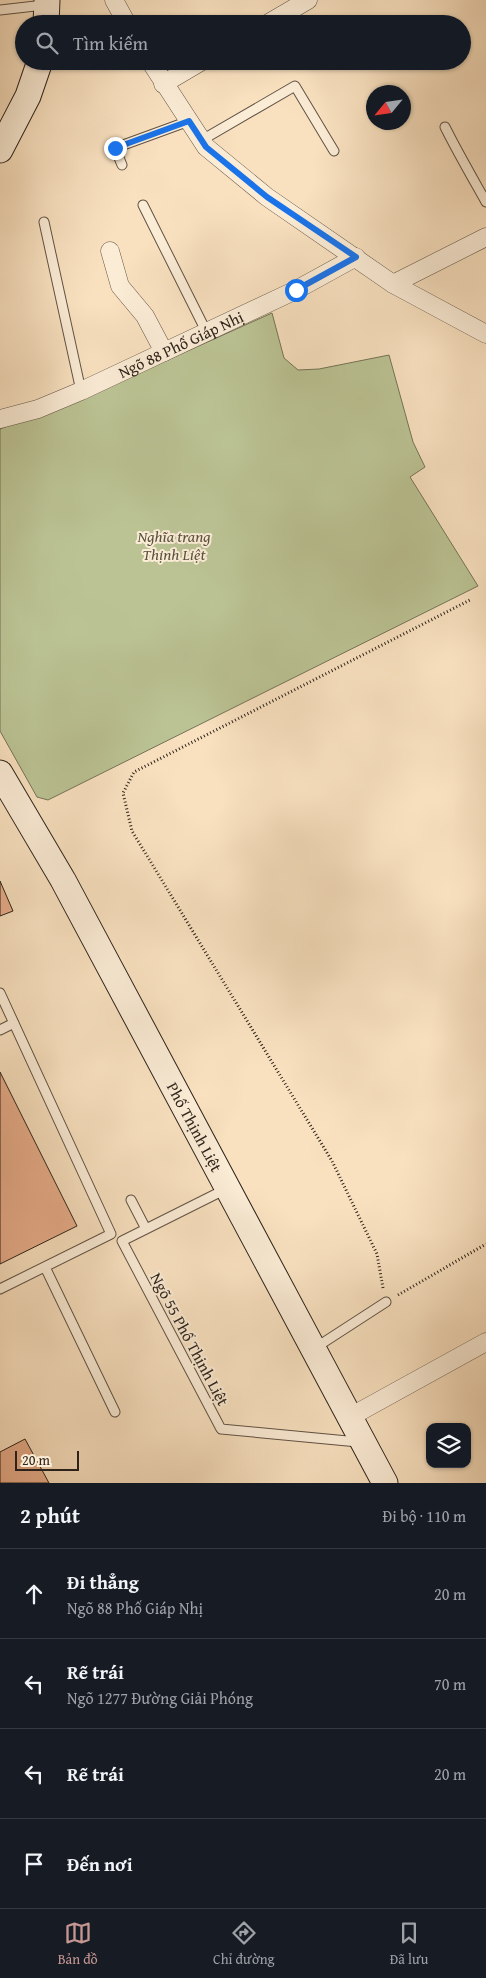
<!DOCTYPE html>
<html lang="vi">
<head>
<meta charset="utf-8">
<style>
	body { margin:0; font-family:"Gentium Book Plus",serif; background:#20242c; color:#f1f3f6 }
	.controls { position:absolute; right:15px; bottom:15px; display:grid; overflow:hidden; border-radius:10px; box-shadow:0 1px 4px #0004 }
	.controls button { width:45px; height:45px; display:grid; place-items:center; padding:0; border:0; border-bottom:1px solid #363941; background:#171b24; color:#f1f3f6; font:25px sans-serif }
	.compass { position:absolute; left:366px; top:85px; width:45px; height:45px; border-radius:50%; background:#171b24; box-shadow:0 1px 4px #0004; rotate:241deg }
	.scale { position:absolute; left:15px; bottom:12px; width:64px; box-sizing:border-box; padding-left:5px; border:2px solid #2d231a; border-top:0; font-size:14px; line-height:18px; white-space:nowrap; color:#2d231a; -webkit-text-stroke:4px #fbecd6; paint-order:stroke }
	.stop { position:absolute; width:15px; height:15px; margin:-11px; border:4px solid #1a73e8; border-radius:50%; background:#fff }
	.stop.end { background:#1a73e8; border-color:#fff; box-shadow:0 1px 5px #0008 }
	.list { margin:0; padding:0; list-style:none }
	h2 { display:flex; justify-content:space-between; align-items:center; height:65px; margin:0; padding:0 20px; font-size:21px }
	h2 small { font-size:16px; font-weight:400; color:#9ea1a6 }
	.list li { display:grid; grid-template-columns:32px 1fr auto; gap:15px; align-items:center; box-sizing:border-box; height:90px; padding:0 20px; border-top:1px solid #363941 }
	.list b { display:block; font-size:19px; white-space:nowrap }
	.list p { margin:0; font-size:16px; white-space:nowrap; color:#9ea1a6 }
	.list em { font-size:16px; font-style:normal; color:#9ea1a6 }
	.icon { flex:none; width:28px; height:28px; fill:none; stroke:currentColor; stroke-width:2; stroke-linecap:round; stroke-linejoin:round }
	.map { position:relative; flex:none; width:486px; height:1483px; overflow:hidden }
	.search { position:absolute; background:#171b24; box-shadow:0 1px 4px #0004; left:15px; right:15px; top:15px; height:55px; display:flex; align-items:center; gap:12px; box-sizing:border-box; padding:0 18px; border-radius:28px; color:#9ea1a6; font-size:19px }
	.sheet { height:425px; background:#171b24 }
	nav { display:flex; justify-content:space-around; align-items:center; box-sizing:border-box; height:70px; border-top:1px solid #363941; background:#171b24; font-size:14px; color:#9ea1a6 }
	nav a { display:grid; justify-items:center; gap:2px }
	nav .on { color:#c59692 }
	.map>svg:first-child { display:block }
	.green { fill:#bbc394; stroke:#747357 }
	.building { fill:#e8ae8c; stroke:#2d231a }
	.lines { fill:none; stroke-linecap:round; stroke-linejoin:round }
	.lane-casing { stroke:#605244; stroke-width:11 }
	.street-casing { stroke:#605244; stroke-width:19 }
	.secondary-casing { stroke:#2d231a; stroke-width:27 }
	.path { stroke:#2d231a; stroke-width:3; stroke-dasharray:1 2.5; stroke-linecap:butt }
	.lane { stroke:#fbecd6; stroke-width:9 }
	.street { stroke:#fbecd6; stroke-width:18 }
	.secondary { stroke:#fbecd6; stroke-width:25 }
	.route { stroke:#1a73e8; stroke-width:6 }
	.labels { text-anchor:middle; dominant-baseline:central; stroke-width:4; stroke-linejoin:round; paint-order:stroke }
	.street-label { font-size:16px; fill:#2d231a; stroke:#fbecd6 }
	.park-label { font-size:16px; font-style:italic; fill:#58533f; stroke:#fbecd6 }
</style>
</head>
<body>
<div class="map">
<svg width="486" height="1483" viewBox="0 0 486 1483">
	<rect width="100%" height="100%" fill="#f9e1c0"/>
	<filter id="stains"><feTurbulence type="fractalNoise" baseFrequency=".004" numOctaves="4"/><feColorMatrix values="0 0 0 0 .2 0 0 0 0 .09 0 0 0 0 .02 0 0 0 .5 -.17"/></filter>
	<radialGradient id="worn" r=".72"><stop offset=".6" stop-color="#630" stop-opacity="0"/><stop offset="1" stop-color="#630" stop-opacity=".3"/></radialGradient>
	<path class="green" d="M272,313L284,358L298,370L319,369L389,355L413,442L425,467L410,477L478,586L48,800L37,797L0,731V429L94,393Z"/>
	<path class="building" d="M0,881L13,911L0,916Z
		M0,1072L77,1226L0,1264Z
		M25,1439L49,1483H0V1452Z"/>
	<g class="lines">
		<g class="lane-casing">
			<path id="lane" d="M0,10L44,5
				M445,127C458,153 472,177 486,202
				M202,140L295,86L334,151
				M122,165L115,148L189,121
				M143,205L207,333
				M44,222L81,391
				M0,993L111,1234L0,1289
				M0,1030L14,1023
				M226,1189L122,1241L221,1429L358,1442
				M131,1200L146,1229
				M45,1267L115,1412
				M315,1348L386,1302"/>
		</g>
		<g class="street-casing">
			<g id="street">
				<path d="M114,0L127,24"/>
				<path d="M267,24L308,0"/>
				<path d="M150,61L206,147L267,197L393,284L486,334"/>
				<path d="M163,84L202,61"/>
				<path d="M110,251L120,286L145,316L164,352"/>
				<path d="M393,284L486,237"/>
				<path id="s1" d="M0,419L38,409L81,391L296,290L356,257"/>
				<path d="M348,1418L486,1342"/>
			</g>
		</g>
		<g class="secondary-casing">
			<g id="secondary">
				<path d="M46,24L47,0"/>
				<path d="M0,150L28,96L40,61"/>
				<path id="s2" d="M0,773L63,880L385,1483"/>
			</g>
		</g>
		<path class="path" d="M383,1288L377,1254L332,1161L132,831L123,793L134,772L470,600
			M398,1295L486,1244"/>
		<use href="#lane" class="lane"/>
		<use href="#street" class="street"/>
		<use href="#secondary" class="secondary"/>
	</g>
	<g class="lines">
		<path class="route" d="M115,148L189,121L206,147L267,197L356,257L296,290"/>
	</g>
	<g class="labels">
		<g class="street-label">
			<text stroke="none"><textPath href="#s1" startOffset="196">Ngõ 88 Phố Giáp Nhị</textPath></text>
			<text stroke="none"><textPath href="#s2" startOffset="404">Phố Thịnh Liệt</textPath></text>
			<text transform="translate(190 1339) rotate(62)">Ngõ 55 Phố Thịnh Liệt</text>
		</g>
		<g class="park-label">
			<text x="174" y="536">Nghĩa trang<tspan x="174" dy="18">Thịnh Liệt</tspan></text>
		</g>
	</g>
	<rect width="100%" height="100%" filter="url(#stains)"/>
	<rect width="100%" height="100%" fill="url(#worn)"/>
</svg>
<div class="controls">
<button><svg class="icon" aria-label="layers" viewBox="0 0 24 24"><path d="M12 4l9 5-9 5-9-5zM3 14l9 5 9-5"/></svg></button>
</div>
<svg class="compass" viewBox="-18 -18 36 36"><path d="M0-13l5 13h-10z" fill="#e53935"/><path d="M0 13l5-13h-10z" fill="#9ea1a6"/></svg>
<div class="scale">20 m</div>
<div class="stop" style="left:296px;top:290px"></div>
<div class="stop end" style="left:115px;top:148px"></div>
<div class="search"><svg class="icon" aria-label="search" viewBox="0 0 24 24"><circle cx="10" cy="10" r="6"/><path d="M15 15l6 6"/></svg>Tìm kiếm</div>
</div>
<section class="sheet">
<h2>2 phút<small>Đi bộ · 110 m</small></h2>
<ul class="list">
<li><svg class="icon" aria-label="ahead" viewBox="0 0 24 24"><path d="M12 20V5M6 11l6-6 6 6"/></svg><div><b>Đi thẳng</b><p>Ngõ 88 Phố Giáp Nhị</p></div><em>20 m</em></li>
<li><svg class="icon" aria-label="left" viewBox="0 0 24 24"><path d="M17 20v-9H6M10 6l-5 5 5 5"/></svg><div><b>Rẽ trái</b><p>Ngõ 1277 Đường Giải Phóng</p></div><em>70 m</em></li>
<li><svg class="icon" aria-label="left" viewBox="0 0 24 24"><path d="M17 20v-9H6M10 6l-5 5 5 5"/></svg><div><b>Rẽ trái</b></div><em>20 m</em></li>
<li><svg class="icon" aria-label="arrive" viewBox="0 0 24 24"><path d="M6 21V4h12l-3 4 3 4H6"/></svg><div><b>Đến nơi</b></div></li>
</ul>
</section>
<nav>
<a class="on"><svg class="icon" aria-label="map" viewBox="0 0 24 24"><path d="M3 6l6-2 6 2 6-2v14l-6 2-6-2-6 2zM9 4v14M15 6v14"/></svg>Bản đồ</a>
<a><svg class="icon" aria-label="directions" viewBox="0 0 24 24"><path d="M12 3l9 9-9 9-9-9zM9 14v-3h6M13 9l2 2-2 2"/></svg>Chỉ đường</a>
<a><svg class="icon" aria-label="saved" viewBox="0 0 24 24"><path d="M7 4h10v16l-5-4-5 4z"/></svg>Đã lưu</a>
</nav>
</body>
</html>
